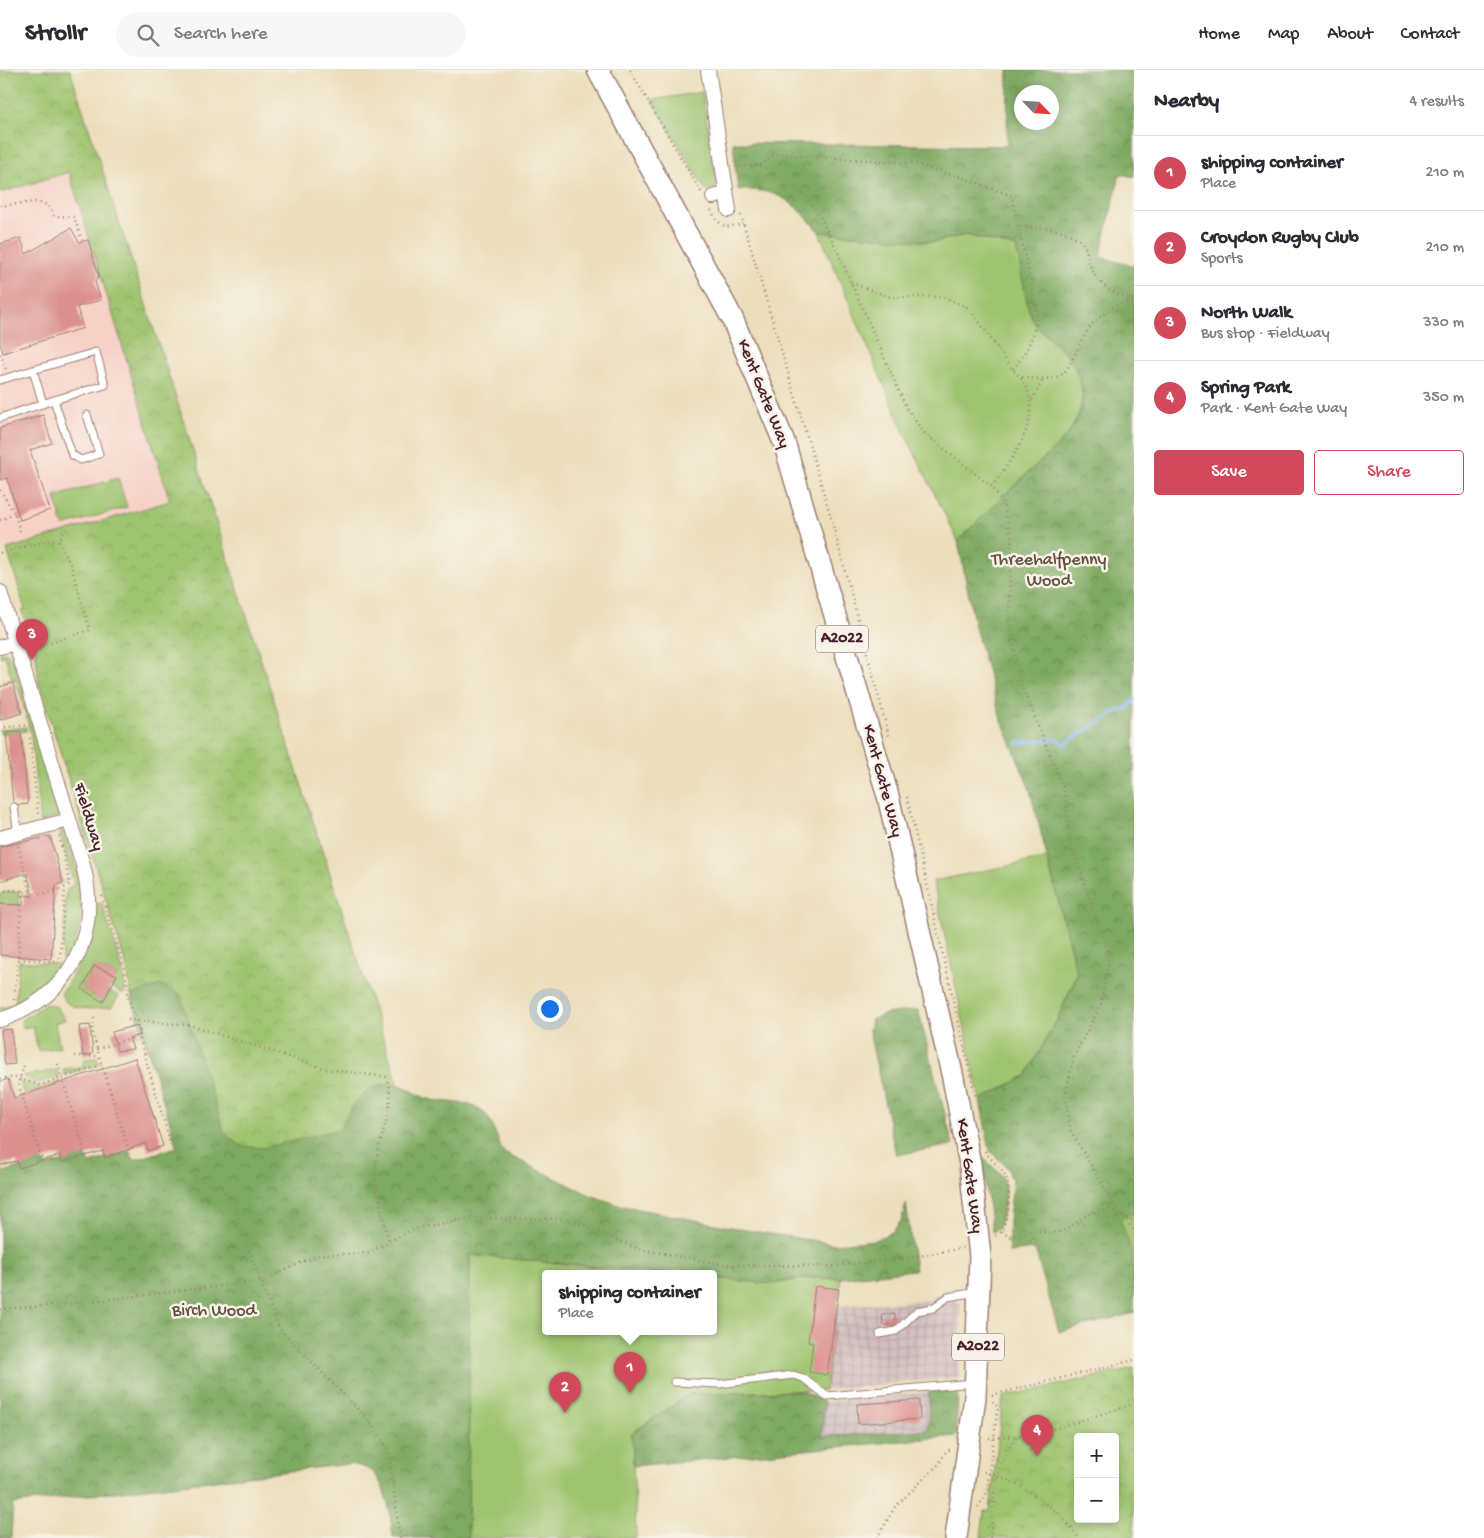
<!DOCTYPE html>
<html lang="en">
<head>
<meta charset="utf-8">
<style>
	body { margin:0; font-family:"Gochi Hand",sans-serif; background:#f7f7f7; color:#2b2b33 }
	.controls { position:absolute; right:15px; bottom:15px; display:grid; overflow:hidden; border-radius:5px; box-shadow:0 2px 8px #0003 }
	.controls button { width:45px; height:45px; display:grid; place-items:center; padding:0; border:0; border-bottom:1px solid #e1e1e2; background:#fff; color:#2b2b33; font:25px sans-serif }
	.compass { position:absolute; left:1014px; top:15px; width:45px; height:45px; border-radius:50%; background:#fff; box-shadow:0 2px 8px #0003; rotate:115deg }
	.you { position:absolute; left:549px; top:938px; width:18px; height:18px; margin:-12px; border:4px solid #fff; border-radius:50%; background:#1a73e8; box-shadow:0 0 0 8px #1a73e833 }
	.badge { display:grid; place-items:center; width:32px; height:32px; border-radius:50%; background:#d1495b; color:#fff; font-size:16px; font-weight:700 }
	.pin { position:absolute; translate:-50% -41px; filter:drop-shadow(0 1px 2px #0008) }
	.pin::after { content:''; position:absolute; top:26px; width:18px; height:15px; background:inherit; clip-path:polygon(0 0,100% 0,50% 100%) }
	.popup { position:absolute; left:542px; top:1200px; width:175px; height:65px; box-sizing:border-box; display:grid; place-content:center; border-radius:5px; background:#fff; filter:drop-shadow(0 1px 4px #0005); font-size:16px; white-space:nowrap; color:#7c7c81 }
	.popup b { font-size:19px; color:#2b2b33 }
	.popup::after { content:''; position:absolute; left:50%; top:100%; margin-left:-10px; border:10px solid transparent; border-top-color:#fff }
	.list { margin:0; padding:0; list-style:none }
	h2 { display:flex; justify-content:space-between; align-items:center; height:65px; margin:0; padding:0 20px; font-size:21px }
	h2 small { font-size:16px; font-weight:400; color:#7c7c81 }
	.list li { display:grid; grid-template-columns:32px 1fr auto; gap:15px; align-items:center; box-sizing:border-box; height:75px; padding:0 20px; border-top:1px solid #e1e1e2 }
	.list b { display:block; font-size:19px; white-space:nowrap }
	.list p { margin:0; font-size:16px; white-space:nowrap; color:#7c7c81 }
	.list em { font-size:16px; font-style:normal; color:#7c7c81 }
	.actions { display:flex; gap:10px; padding:15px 20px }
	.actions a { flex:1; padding:11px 0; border:1px solid #d1495b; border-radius:5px; text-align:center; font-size:18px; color:#d1495b }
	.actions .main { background:#d1495b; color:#fff }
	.icon { flex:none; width:28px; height:28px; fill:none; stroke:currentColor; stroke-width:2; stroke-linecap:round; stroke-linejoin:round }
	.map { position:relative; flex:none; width:1134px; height:1468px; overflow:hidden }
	header { display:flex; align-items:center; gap:30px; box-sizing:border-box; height:70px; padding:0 25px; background:#fff; border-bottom:1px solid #e1e1e2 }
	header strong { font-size:24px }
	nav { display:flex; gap:28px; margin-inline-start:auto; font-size:18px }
	.search { width:350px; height:45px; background:#f7f7f7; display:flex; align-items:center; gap:12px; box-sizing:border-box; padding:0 18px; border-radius:28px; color:#7c7c81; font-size:19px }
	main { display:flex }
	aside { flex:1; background:#fff }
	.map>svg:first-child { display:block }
	.built { fill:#f7d1c7 }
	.industrial { fill:url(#industrial-grid) }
	.grass { fill:#9fc46f; stroke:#74724d }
	.forest { fill:url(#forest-crowns); stroke:#646446; fill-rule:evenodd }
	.park { fill:url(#park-crowns); stroke:#74724d; fill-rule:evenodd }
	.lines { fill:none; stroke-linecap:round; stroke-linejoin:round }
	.stream { stroke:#7eb0ea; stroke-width:4 }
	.building { fill:#db8f8e }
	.service-casing { stroke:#9b7e73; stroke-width:9 }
	.minor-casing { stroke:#9b7e73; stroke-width:16 }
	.primary-casing { stroke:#9b7e73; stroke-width:24 }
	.path { stroke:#9b7e73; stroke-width:2.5; stroke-dasharray:1 4; stroke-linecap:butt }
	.service { stroke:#fff; stroke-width:7 }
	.minor { stroke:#fff; stroke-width:14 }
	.primary { stroke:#fff; stroke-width:21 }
	.labels { text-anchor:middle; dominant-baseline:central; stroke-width:5; stroke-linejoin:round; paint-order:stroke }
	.shield { fill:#f7f3e8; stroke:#7e5f64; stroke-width:1 }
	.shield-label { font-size:16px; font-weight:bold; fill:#4a1f2b }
	.street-label { font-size:18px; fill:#4a1f2b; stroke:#f7f3e8 }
	.park-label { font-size:18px; fill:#64513f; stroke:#f7f3e8 }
</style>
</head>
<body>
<header>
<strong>Strollr</strong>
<div class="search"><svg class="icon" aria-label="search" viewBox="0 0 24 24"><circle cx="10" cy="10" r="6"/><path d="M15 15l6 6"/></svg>Search here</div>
<nav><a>Home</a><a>Map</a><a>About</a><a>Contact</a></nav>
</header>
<main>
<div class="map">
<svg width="1134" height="1468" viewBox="0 0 1134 1468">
	<defs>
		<pattern id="industrial-grid" width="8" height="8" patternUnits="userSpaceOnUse" patternTransform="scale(1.25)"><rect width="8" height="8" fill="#d2bfc0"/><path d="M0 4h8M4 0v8" fill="none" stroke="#b6a4a5"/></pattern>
		<pattern id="forest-crowns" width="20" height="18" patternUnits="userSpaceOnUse" patternTransform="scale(1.25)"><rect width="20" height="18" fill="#7faa62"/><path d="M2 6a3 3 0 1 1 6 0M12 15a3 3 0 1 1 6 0" fill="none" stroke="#6a8a51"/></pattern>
		<pattern id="park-crowns" width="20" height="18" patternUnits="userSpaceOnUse" patternTransform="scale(1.25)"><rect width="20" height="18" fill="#9fc46f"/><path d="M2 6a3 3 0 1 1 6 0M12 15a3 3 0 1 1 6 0" fill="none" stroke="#8aa860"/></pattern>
	</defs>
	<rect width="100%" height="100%" fill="#f7f3e8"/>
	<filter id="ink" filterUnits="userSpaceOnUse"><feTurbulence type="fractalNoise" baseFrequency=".02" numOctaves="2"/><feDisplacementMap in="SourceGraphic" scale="10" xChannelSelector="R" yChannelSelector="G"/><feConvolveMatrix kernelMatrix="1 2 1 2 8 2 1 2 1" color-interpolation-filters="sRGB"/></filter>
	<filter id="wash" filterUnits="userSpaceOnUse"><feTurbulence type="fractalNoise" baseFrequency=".0096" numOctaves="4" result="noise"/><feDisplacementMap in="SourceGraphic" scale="20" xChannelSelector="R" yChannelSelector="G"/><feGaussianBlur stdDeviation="1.12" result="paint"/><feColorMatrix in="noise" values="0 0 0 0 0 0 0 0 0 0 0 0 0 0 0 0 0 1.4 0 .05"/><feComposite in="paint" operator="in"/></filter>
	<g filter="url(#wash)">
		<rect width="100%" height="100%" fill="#ecdebb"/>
		<path class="built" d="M0,0H41L170,431L7,479L0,477Z"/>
		<path class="industrial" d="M956,1219V1231L961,1235L959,1307L825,1320L837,1236L930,1230L944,1221Z
			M929,1322L928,1360L822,1367L824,1332Z"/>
		<path class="grass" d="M702,22L718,118L706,121L652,30Z
			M819,162L933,172L966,165L1016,177L1033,250L1052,272L1070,287L1079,306L1083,325L1078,346L1067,368L958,471L903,360Z
			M118,408L127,437L63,456L55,427Z
			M6,582L13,589L60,739L58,746L40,753L31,665L16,609L12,610L5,586L0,587V583Z
			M26,657V661L0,664V660Z
			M59,759L64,762L67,767C81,812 90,846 67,890L62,889L66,823L68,818L74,815Z
			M1047,788L1077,904L1059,946L1026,1006L980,1030L933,811Z
			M11,821L19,823V835L0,834V824Z
			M102,833L123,902L125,922L123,924L111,917L117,905L94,896L82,919L103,932L109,921L119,926L112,937C96,939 67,943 61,924L86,883L93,860L96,834Z
			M19,891L58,894L60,902C45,921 24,935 0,942V938L12,936L15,932Z
			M46,934L57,937L65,950L55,953L60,977L38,981L33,956L23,958L21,950Z
			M95,988L99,990L98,995L64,1005L63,999L82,997L84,989Z
			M57,1000L59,1007L37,1013L22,1006Z
			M21,1011L39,1017L60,1011L61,1014L24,1025L20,1012Z
			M470,1185L675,1204H546V1262H714V1208L771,1214L807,1208H841L825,1320L690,1324L632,1363L636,1468H468Z"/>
		<path class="forest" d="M1008,0H1134V107L1120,104L1100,187L1134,196V1243L1059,1262L1035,1179L1009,1182V1150L1013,1113L1008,1098L990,1081L980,1030L1026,1006L1059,946L1077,904L1030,720L1000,646L975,557L958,471C978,451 999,430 1020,410C1056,375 1106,347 1070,289C1062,275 1043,266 1033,251C1027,241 1020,192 1016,177L966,165L933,172L819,162C794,132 779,118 738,120L733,73L1007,76ZM1022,22H1052V52H1022Z
			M25,540L340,1059C350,1038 369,1006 398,1014C409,1018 418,1026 429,1029C445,1034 467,1030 481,1040C495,1050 495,1069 504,1083L590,1125L619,1135L746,1160L835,1174L875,1170L892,1162L901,1151L906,1133L915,1200L841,1208H807L771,1214L714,1208V1204H675L470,1185L468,1468H393C391,1449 387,1410 368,1399C363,1396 354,1395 349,1394L13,1434L11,1468H0V1097L4,1102L42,1090L47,1096L85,1085L90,1093L129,1081L134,1090L177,1077L131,925L128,901L39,613L36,582L22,541Z
			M918,940L953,1075L896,1085L869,961L871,950L885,944Z
			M982,1087C988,1093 998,1100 1002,1107C1009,1121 1003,1145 998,1159L992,1162Z
			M958,1320L956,1366L633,1396L632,1363L690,1324L803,1321L824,1332L822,1367L928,1360L929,1322Z"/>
		<path class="park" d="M0,0H70L398,1014C368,1009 351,1035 340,1059L263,1078L242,1076L225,1064L180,924L161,915L131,925L128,901L39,613L36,582L22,541L25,540L7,479L170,431L69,102L0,123Z
			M1134,1142V1188L1120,1149Z
			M1134,1298V1468H981L984,1441H990L1003,1327ZM1078,1367H1115V1449H1078Z"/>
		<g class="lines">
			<path class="stream" d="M1018,673L1056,669L1064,674L1116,642L1128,638L1134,630"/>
		</g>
		<g id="blocks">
			<path class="building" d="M71,158L79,172L88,170L99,206L95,212L101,230L77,237L83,258L3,283L0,273V174L21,168L26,184Z
				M43,345L52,373L30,380L50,440L20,450L7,408L0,410V358Z
				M13,613L22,643L0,650V617Z
				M21,661L28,734L19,735L13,732L6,663Z
				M50,766L63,813L56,815L51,889L0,885V834L23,835L24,825L33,826L27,803L0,811V777Z
				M94,896L117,905L103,932L82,919Z
				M90,955L93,984L83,986L79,956Z
				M137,955L140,965L129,968L133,979L117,981L112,962Z
				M11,959L15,994L5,995L1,960Z
				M135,988L163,1076L148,1081L146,1073L105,1088L103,1081L62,1092L60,1085L19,1098L17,1091L0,1095V1012L8,1009L14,1028Z
				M815,1216L839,1219L827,1305L809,1302L813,1273L808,1272Z
				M895,1244V1255H883L882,1245Z
				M919,1330L920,1349L858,1354L857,1334Z"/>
		</g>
	</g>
	<g filter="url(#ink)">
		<use href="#blocks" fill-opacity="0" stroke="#9b7e73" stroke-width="1"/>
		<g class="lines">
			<g class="service-casing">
				<path id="service" d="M33,300L96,282L105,315L54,330
					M0,310L33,300L43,334
					M0,348L54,330L72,385L81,390L99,384L87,345
					M14,737L18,764
					M880,1264L896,1261L917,1241L933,1238L948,1227L977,1222
					M674,1312L719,1314L793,1305L803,1308L827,1326L973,1313"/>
			</g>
			<g class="minor-casing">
				<path id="minor" d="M708,0L729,140
					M713,127L726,124
					M0,522L83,795C101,865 71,927 0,950
					M0,577L15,573
					M0,768L69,750"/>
			</g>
			<g class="primary-casing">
				<path id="primary" d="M598,0L732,248L784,372L888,726L953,1008L970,1094L980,1186L975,1327L956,1468"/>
			</g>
			<path class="path" d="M630,0L701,122
				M761,95L804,124L820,147L837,180L906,337L923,362L992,417L1003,433L1011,466L1009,550L1019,609L1065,722L1069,768L1109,886L1101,934L1074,986L1065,1026L1071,1061L1118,1142
				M735,97L761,95L775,84L912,93L961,107L1012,126L1018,156C1036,158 1062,157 1078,169C1086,175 1087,182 1089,192C1095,213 1113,225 1134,229
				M0,136L35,132L48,135L54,146L74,147L82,170
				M711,140L717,151L726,157L743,154
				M741,145L830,444L889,666
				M851,213L890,227H943L969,238L1013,300C1052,335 1017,383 992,416
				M0,284L6,299
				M1013,299C1025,285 1033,270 1036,251C1038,232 1022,177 1018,156
				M1022,307C1075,315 1064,297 1088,260C1097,245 1116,236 1131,228
				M1032,330L1043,310
				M0,420L15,444L20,461
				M0,450L15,444
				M59,472L65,458
				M0,483L50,470L59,472L71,496L90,560L29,580
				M0,616L15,612
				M0,658L27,655
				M30,668L38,744
				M907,727L976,1029
				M18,776L30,823
				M22,820L18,889L59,892
				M0,822C13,818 19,822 31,823C43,825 60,821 70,814L59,765
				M102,826L125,901L128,926L141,965L139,966L172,1079L184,1098L204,1112L220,1118L234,1130L242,1163L279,1258L369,1351L388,1379L400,1468
				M60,888L65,818
				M14,930L18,889
				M94,948L92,960L99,986
				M128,950L190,955L326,999L386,1007C398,1034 378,1067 376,1095C375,1120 383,1147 389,1171
				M97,979L139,966
				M75,986H99L102,995
				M58,994L86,1087
				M24,996L18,1013L42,1090
				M0,1009L15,1007L40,1015L102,995L129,1081
				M985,1081C991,1091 1001,1097 1005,1105C1011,1118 1009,1147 1002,1159C1001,1163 996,1165 994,1167
				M1128,1150L1134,1162
				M1002,1161L1009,1167C1016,1165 1024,1162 1031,1161C1040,1161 1048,1164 1058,1162C1076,1158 1085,1139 1106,1140C1117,1140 1124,1148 1134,1151
				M0,1239L70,1234L262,1211L317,1185L368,1183L413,1159L470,1148L568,1149L639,1179L726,1195L833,1196L909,1188L963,1178
				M992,1325L1134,1290
				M989,1368L1034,1365L1134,1334
				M984,1402C1007,1406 1035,1424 1053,1439C1063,1447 1071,1459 1079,1468
				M978,1437L986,1425L998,1337L992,1331
				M877,1468L895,1437L939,1394L946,1381L952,1379
				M990,1468C994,1434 992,1392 1018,1367"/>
			<use href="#service" class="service"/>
			<use href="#minor" class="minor"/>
			<use href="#primary" class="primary"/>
		</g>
	</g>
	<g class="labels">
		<g class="shield">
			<rect x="816" y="555.5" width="52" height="27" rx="4"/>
			<rect x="952" y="1263.5" width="52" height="27" rx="4"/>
		</g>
		<g class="shield-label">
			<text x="842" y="569">A2022</text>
			<text x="978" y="1277">A2022</text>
		</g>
		<g class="street-label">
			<text transform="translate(763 324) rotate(68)">Kent Gate Way</text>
			<text transform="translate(882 711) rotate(75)">Kent Gate Way</text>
			<text transform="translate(88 747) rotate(73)">Fieldway</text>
			<text transform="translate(969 1106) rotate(82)">Kent Gate Way</text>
		</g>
		<g class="park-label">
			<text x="1049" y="490">Threehalfpenny<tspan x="1049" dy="21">Wood</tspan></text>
			<text x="214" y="1241">Birch Wood</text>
		</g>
	</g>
</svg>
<div class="controls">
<button>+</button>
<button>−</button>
</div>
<svg class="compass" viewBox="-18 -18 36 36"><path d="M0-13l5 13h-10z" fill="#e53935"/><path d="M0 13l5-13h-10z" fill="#7c7c81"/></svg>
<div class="you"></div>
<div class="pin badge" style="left:630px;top:1323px">1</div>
<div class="popup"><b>shipping container</b>Place</div>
<div class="pin badge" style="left:565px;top:1343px">2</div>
<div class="pin badge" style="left:32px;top:590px">3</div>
<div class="pin badge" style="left:1037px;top:1386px">4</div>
</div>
<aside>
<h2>Nearby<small>4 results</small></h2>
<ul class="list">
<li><span class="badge">1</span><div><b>shipping container</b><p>Place</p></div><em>210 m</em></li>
<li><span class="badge">2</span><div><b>Croydon Rugby Club</b><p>Sports</p></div><em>210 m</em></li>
<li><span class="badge">3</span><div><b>North Walk</b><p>Bus stop · Fieldway</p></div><em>330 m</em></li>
<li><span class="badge">4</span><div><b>Spring Park</b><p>Park · Kent Gate Way</p></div><em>350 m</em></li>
</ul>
<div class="actions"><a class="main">Save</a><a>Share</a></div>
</aside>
</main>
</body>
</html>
